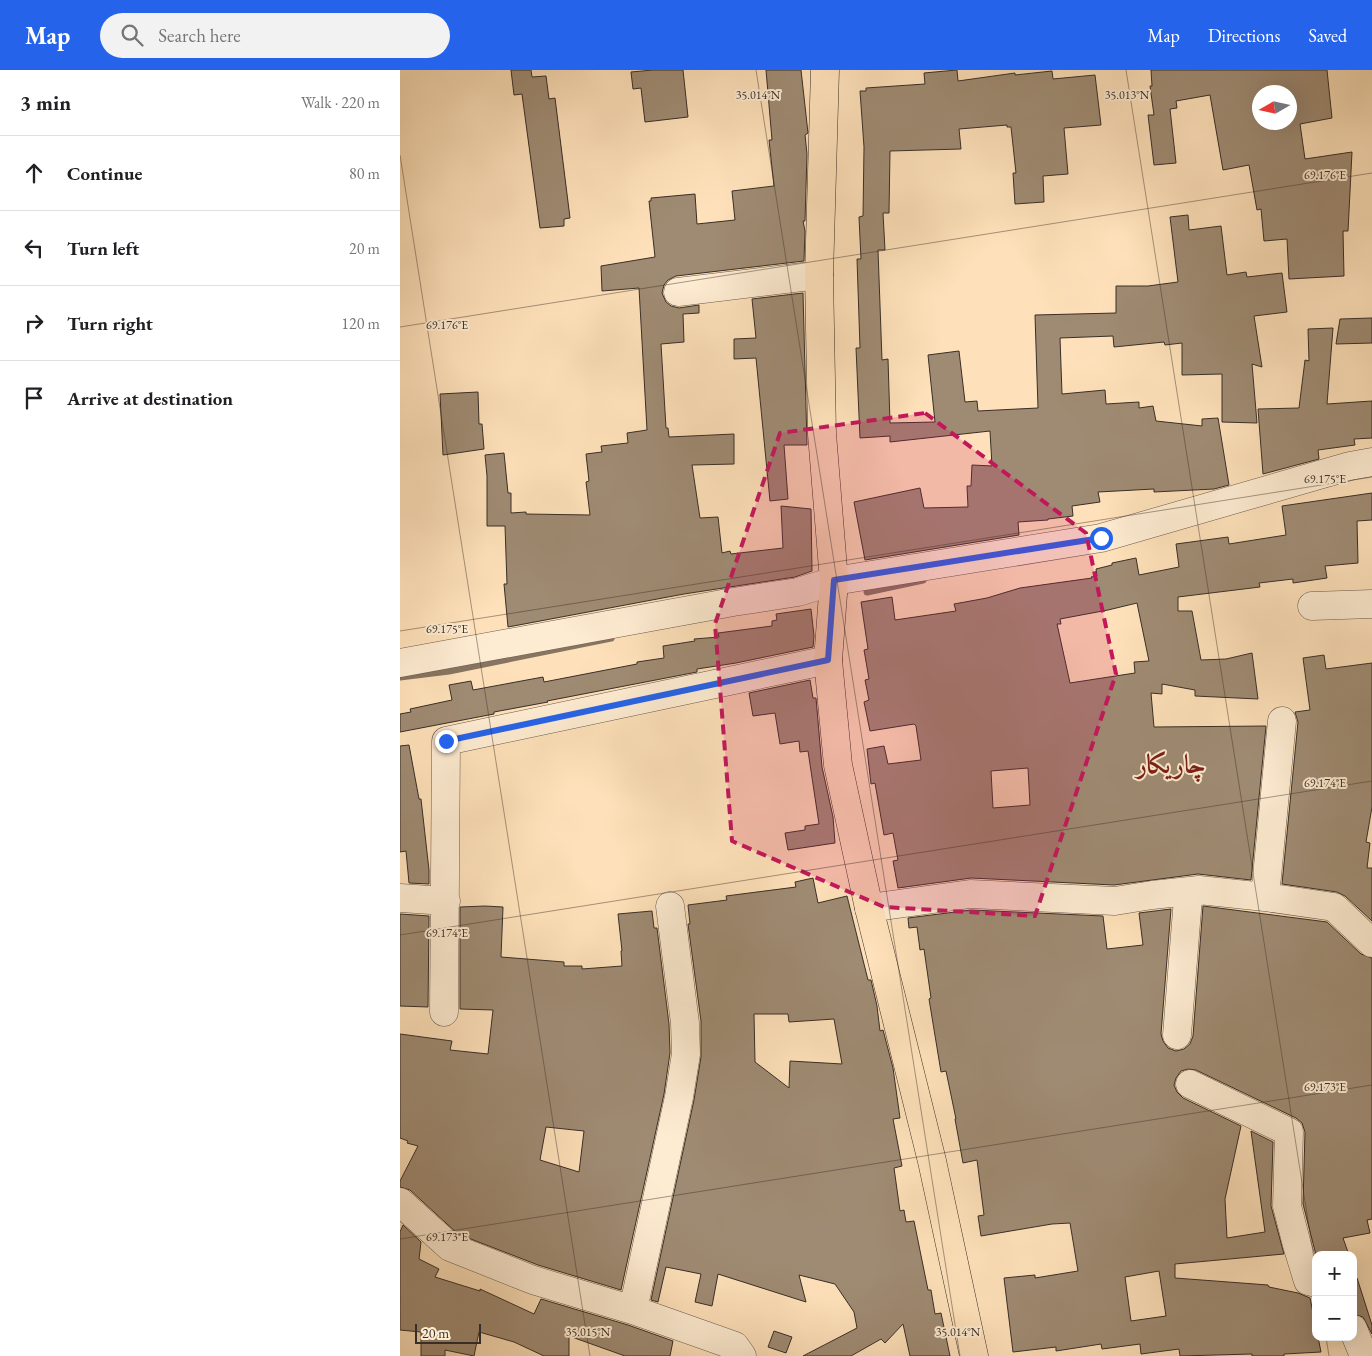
<!DOCTYPE html>
<html lang="en">
<head>
<meta charset="utf-8">
<style>
	body { margin:0; font-family:"EB Garamond",Amiri,serif; background:#f2f2f2; color:#202124 }
	.controls { position:absolute; right:15px; bottom:15px; display:grid; overflow:hidden; border-radius:10px; box-shadow:0 5px 20px #0002 }
	.controls button { width:45px; height:45px; display:grid; place-items:center; padding:0; border:0; border-bottom:1px solid #e0e0e0; background:#fff; color:#202124; font:25px sans-serif }
	.compass { position:absolute; left:852px; top:15px; width:45px; height:45px; border-radius:50%; background:#fff; box-shadow:0 5px 20px #0002; rotate:261deg }
	.scale { position:absolute; left:15px; bottom:12px; width:66px; box-sizing:border-box; padding-left:5px; border:2px solid #392e27; border-top:0; font-size:14px; line-height:18px; white-space:nowrap; color:#392e27; -webkit-text-stroke:4px #feecd2; paint-order:stroke }
	.stop { position:absolute; width:15px; height:15px; margin:-11px; border:4px solid #2563eb; border-radius:50%; background:#fff }
	.stop.end { background:#2563eb; border-color:#fff; box-shadow:0 1px 5px #0008 }
	.list { margin:0; padding:0; list-style:none }
	h2 { display:flex; justify-content:space-between; align-items:center; height:65px; margin:0; padding:0 20px; font-size:21px }
	h2 small { font-size:16px; font-weight:400; color:#757577 }
	.list li { display:grid; grid-template-columns:32px 1fr auto; gap:15px; align-items:center; box-sizing:border-box; height:75px; padding:0 20px; border-top:1px solid #e0e0e0 }
	.list b { display:block; font-size:19px; white-space:nowrap }
	.list em { font-size:16px; font-style:normal; color:#757577 }
	.icon { flex:none; width:28px; height:28px; fill:none; stroke:currentColor; stroke-width:2; stroke-linecap:round; stroke-linejoin:round }
	.map { position:relative; flex:none; width:972px; height:1286px; overflow:hidden }
	header { display:flex; align-items:center; gap:30px; box-sizing:border-box; height:70px; padding:0 25px; background:#2563eb; color:#fff }
	header strong { font-size:24px }
	nav { display:flex; gap:28px; margin-inline-start:auto; font-size:18px }
	.search { width:350px; height:45px; background:#f2f2f2; display:flex; align-items:center; gap:12px; box-sizing:border-box; padding:0 18px; border-radius:28px; color:#757577; font-size:19px }
	main { display:flex }
	aside { flex:1; background:#fff }
	.map>svg:first-child { display:block }
	.lines { fill:none; stroke-linecap:round; stroke-linejoin:round }
	.stream { stroke:#877561; stroke-width:7 }
	.building { fill:#9f8b73; stroke:#392e27; fill-rule:evenodd }
	.minor-casing { stroke:#6a5b4c; stroke-width:29 }
	.major-casing { stroke:#392e27; stroke-width:29 }
	.minor { stroke:#feecd2; stroke-width:28 }
	.major { stroke:#fee1ba; stroke-width:28 }
	.route { stroke:#2563eb; stroke-width:6 }
	.marked { fill:#c2185b; fill-opacity:0.2; stroke:#c2185b; stroke-width:4; stroke-dasharray:10 6; stroke-linejoin:round }
	.ticks { fill:none; stroke:#392e27; stroke-width:1; stroke-opacity:0.45 }
	.labels { text-anchor:middle; dominant-baseline:central; stroke-width:4; stroke-linejoin:round; paint-order:stroke }
	.town-label { font-size:26px; font-weight:bold; fill:#7a1f14; stroke:#feecd2 }
	.ticks-label { font-size:12px; text-anchor:middle; fill:#392e27; stroke:#feecd2; stroke-width:4; stroke-linejoin:round; paint-order:stroke }
</style>
</head>
<body>
<header>
<strong>Map</strong>
<div class="search"><svg class="icon" aria-label="search" viewBox="0 0 24 24"><circle cx="10" cy="10" r="6"/><path d="M15 15l6 6"/></svg>Search here</div>
<nav><a>Map</a><a>Directions</a><a>Saved</a></nav>
</header>
<main>
<aside>
<h2>3 min<small>Walk · 220 m</small></h2>
<ul class="list">
<li><svg class="icon" aria-label="ahead" viewBox="0 0 24 24"><path d="M12 20V5M6 11l6-6 6 6"/></svg><div><b>Continue</b></div><em>80 m</em></li>
<li><svg class="icon" aria-label="left" viewBox="0 0 24 24"><path d="M17 20v-9H6M10 6l-5 5 5 5"/></svg><div><b>Turn left</b></div><em>20 m</em></li>
<li><svg class="icon" aria-label="right" viewBox="0 0 24 24"><path d="M7 20v-9h11M14 6l5 5-5 5"/></svg><div><b>Turn right</b></div><em>120 m</em></li>
<li><svg class="icon" aria-label="arrive" viewBox="0 0 24 24"><path d="M6 21V4h12l-3 4 3 4H6"/></svg><div><b>Arrive at destination</b></div></li>
</ul>
</aside>
<div class="map">
<svg width="972" height="1286" viewBox="0 0 972 1286">
	<rect width="100%" height="100%" fill="#fee1ba"/>
	<filter id="stains"><feTurbulence type="fractalNoise" baseFrequency=".004" numOctaves="4"/><feColorMatrix values="0 0 0 0 .2 0 0 0 0 .09 0 0 0 0 .02 0 0 0 .5 -.17"/></filter>
	<radialGradient id="worn" r=".72"><stop offset=".6" stop-color="#630" stop-opacity="0"/><stop offset="1" stop-color="#630" stop-opacity=".3"/></radialGradient>
	<g class="lines">
		<path class="stream" d="M467,522L523,510
			M0,607L49,601L211,568"/>
	</g>
	<path class="building" d="M111,0H131L132,7L146,6L149,29L155,28L170,148L164,149V156L140,158L122,24L114,25Z
		M253,0H283L288,47L245,52L241,18L233,19L231,2Z
		M366,0H401L408,63L405,65L407,84L405,151H403L405,161L404,191L276,206L268,210L264,215L262,223L266,232L271,236L279,238L299,235V243L283,244L284,272L261,274L266,358H268L269,367L334,364V394L292,395L300,448L318,447L322,483L330,481L331,484L383,478L381,436L411,439L412,501L395,507L284,524L108,557L104,514H107L105,456H87V406L85,385L104,383L108,423H111V443L126,442V444L190,445L186,412L189,411L186,384L202,382L201,376L228,373L227,363L247,360L239,218L202,221L201,196L255,187L249,131H251V128L295,124L297,154L335,150L332,121L374,116L369,70H372Z
		M557,0L558,11L615,3V5L652,1L653,9L695,5L701,55L664,58L668,104L643,106L644,132L615,134L613,103H616L611,57H607V55L559,59L561,79L490,81L489,143H483L485,180H478L482,290L488,289L490,353L535,352L528,285L559,281L565,332L577,331L578,341L638,338L635,245L716,243V216H748L778,212L770,147L788,145L789,160L821,156L827,205L846,202L847,207L882,203L887,242L854,246L862,297L852,294L857,353L822,352V304L782,305V273L765,275L764,272L714,277L713,266L660,268L662,324L705,320L706,334L739,332V338L753,336L756,351L802,356V349L818,348L829,415L814,419L754,422V419L698,422L700,432L672,436L673,446L648,449V450L618,452L619,465L465,490L454,432L520,418L524,438L568,437L567,416H571L572,395L592,396L590,361L490,372V366L460,368L456,278H460L457,189H461L459,147L463,146L464,77L460,21H466V18L525,14L524,3Z
		M751,0H927L932,48L900,54L905,89L952,82L948,161H943L944,206L889,209L887,169L864,171L861,139L857,140L849,95L823,100L810,25L776,31L777,38L770,39L776,93L754,95L748,45H754L750,16H752ZM860,22H890V52H860Z
		M403,223L407,375H384L388,429L370,431L356,288L334,289V269L356,268L352,229Z
		M972,248V273L936,274L940,249Z
		M933,258L927,334L972,331V368L954,369L955,375L918,380L919,389L863,404L858,339L899,338L905,290L909,291L908,259Z
		M78,322L79,354H82L84,379L43,385L40,324Z
		M972,423V450L957,451L958,493L925,496L927,508L893,513V509L859,513L860,517L778,527V541H792L801,590L826,589L852,583L858,629L795,626V620L762,614V624L751,623L754,657L866,656L851,810L798,804L714,815L571,808L498,818L493,791L498,790L493,763L484,765L475,713L471,714L467,679L484,676L488,694L521,690L516,656L514,654L470,661L464,632L469,630L465,610L469,609L464,580L468,579L461,532L492,527L495,550L556,541L554,534L587,528L620,518L692,508L691,507L697,506L696,499L712,495V493L736,488L739,505L779,497L776,474L828,467L829,474L886,465L882,436ZM737,533L749,591L734,592L735,603L670,613L657,554H661L660,549L708,540ZM628,698L630,735L593,738L591,701Z
		M411,539L414,566L413,577L336,593L297,599V602L147,631L148,632L94,642V644L0,662V644L11,642L10,639L52,630L49,615L71,611L73,620L143,607L144,612L237,594V592L264,588L263,576L295,571L294,569L319,567L318,563L372,556V551L377,550L376,544Z
		M924,585L926,599L972,593V737L966,772L970,773L967,798H972V851L945,826L937,822L882,814L898,652L895,642L910,640L903,588Z
		M410,610L413,628H416L422,697L433,747L435,773L388,780L385,763L405,760V756L419,754L408,681L400,682L399,671L380,674L375,643L353,646L349,623Z
		M9,675L19,729H21L29,800V814L9,813L6,781L0,782V676Z
		M413,808L418,833L447,826L468,910H471L477,936L480,961L483,960L493,998L500,1048L493,1049L502,1096L494,1098L500,1141L504,1140L506,1152L514,1151L528,1220H531L535,1244L541,1243L550,1286H510L503,1254L485,1273L481,1269L451,1286H403L457,1258L454,1242L435,1214L399,1205L406,1232L318,1204L312,1236L295,1232L301,1204L266,1197L258,1232L251,1230L294,1030L301,987V951L288,854H290L288,835L327,830L326,826L396,817L395,812ZM354,944H388L389,952L434,949L442,994L390,991L389,1018L355,992Z
		M85,836L103,837L101,887L164,892V896H182V899L222,896L221,881H222L218,844L252,841L254,858H257L269,954L270,983L264,1024L221,1220L138,1195L58,1164L10,1120L0,1117V1111L18,1076L7,1073L8,1071L0,1068V964L52,971L50,980L88,984L93,940L60,939V837ZM146,1057L184,1061L179,1102L140,1090Z
		M803,836L927,852L961,884L972,888V1149L967,1150L970,1163L943,1168L949,1185H916L903,1134L905,1062L902,1053L896,1048L796,1000L788,999L781,1001L776,1008L774,1015L777,1022L783,1028L841,1056L825,1129L827,1168L865,1162L851,1061L873,1072L871,1136L884,1184L775,1194V1208L868,1215L869,1217L898,1223L910,1228L916,1257V1267H918L921,1282L884,1284V1286H852V1284L780,1286L779,1279L741,1284L740,1274L702,1279L701,1274L656,1281V1277L613,1282L604,1208L635,1205V1208L678,1201L670,1153L652,1154L581,1166L578,1146L584,1145L577,1090L563,1093L555,1049H556L546,1001L541,1002L529,929L531,928L524,879L520,880L517,857L509,858L508,848L571,840L703,846L707,879L743,875L739,843L771,839L761,964L763,971L768,978L776,981L784,979L790,974L793,966ZM759,1201L766,1246L731,1251L725,1207Z
		M0,844L29,846L28,937L0,936Z
		M3,1155L21,1172L19,1189L39,1199L35,1207L80,1221V1219L134,1244L141,1229L228,1255L273,1271L270,1286H225L169,1266V1286H144L114,1272L79,1262L74,1286L45,1280V1286H21V1262L0,1260V1162Z
		M957,1208L972,1255V1264L963,1247L953,1244V1209Z
		M374,1261L392,1267L386,1283L368,1277Z"/>
	<g class="lines">
		<g class="minor-casing">
			<path id="minor" d="M278,222L419,205
				M912,536L972,534
				M0,593L333,532L398,522L434,511L701,468L950,396L972,392
				M865,827L882,651
				M0,828L46,831
				M469,838L570,824L715,831L752,825L799,820L865,827L934,837L972,873
				M44,942L46,671L428,590
				M777,965L788,828L799,820
				M790,1014L889,1062L887,1136L897,1175L908,1211L916,1213
				M0,1132L50,1177L133,1210L233,1240L335,1276L342,1286
				M233,1240L279,1027L286,984L285,953L270,836
				M953,1259L964,1286"/>
		</g>
		<g class="major-casing">
			<path id="major" d="M425,0L419,205L422,364L434,511L428,590L438,695L469,838L532,1091L574,1286"/>
		</g>
		<use href="#minor" class="minor"/>
		<use href="#major" class="major"/>
	</g>
	<g class="lines">
		<path class="route" d="M46,671L428,590L434,510L701,468"/>
	</g>
	<path class="marked" d="M525,343L686,463L716,604L635,846L484,837L332,771L315,554L380,363Z"/>
	<path class="ticks" d="M356,0L560,1286M726,0L916,1201M0,85L190,1286M0,257L972,103M0,561L972,407M0,865L972,711M0,1169L972,1015M926,1267L929,1286"/>
	<g class="labels">
		<g class="town-label">
			<text x="771" y="694">چاریکار</text>
		</g>
	</g>
	<g class="ticks-label">
		<text x="358" y="29">35.014°N</text>
		<text x="727" y="29">35.013°N</text>
		<text x="925" y="109">69.176°E</text>
		<text x="47" y="259">69.176°E</text>
		<text x="925" y="413">69.175°E</text>
		<text x="47" y="563">69.175°E</text>
		<text x="925" y="717">69.174°E</text>
		<text x="47" y="867">69.174°E</text>
		<text x="925" y="1021">69.173°E</text>
		<text x="47" y="1171">69.173°E</text>
		<text x="188" y="1266">35.015°N</text>
		<text x="558" y="1266">35.014°N</text>
	</g>
	<rect width="100%" height="100%" filter="url(#stains)"/>
	<rect width="100%" height="100%" fill="url(#worn)"/>
</svg>
<div class="controls">
<button>+</button>
<button>−</button>
</div>
<svg class="compass" viewBox="-18 -18 36 36"><path d="M0-13l5 13h-10z" fill="#e53935"/><path d="M0 13l5-13h-10z" fill="#757577"/></svg>
<div class="scale">20 m</div>
<div class="stop" style="left:701px;top:468px"></div>
<div class="stop end" style="left:46px;top:671px"></div>
</div>
</main>
</body>
</html>
